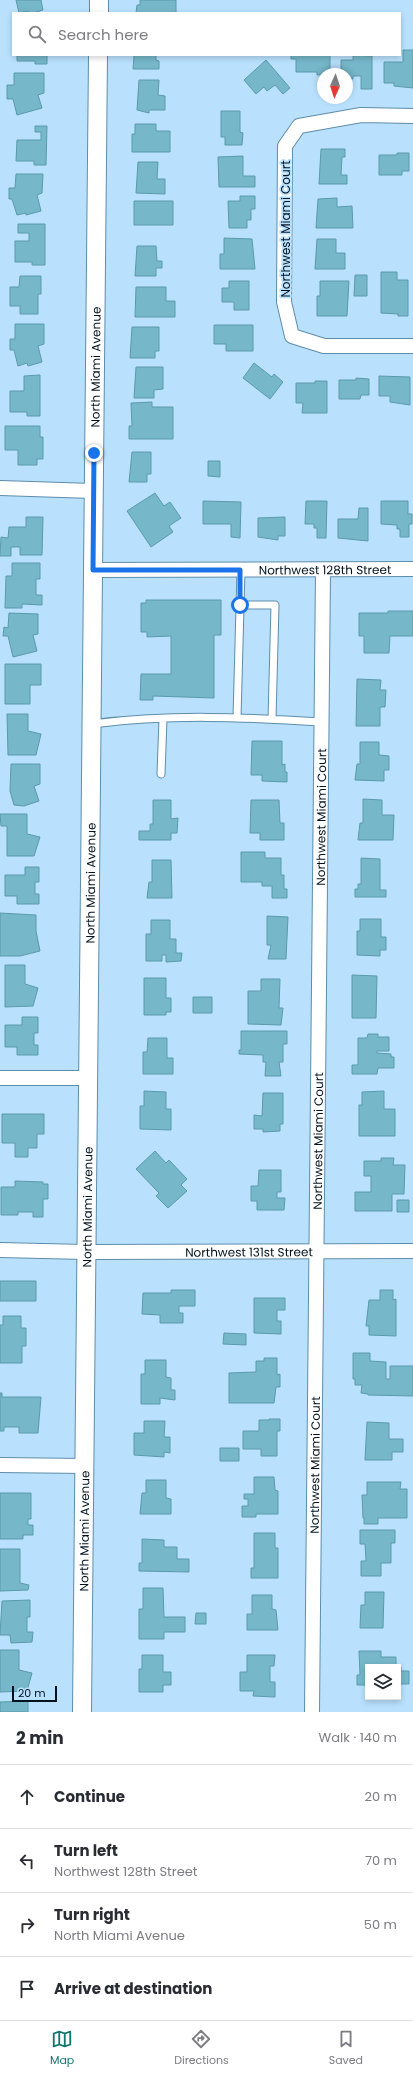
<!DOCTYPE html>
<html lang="en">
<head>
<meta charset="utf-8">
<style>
	body { margin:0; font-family:Poppins,sans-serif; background:#f7f7f7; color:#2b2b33 }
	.controls { position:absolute; right:12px; bottom:12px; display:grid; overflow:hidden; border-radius:0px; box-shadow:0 2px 6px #0003 }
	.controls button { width:36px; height:36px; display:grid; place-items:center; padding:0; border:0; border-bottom:1px solid #e1e1e2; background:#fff; color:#2b2b33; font:20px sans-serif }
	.compass { position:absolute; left:317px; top:68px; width:36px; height:36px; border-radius:50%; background:#fff; box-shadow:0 2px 6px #0003; rotate:183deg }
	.scale { position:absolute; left:12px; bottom:10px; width:45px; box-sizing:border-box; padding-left:4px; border:2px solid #01121e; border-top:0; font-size:11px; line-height:14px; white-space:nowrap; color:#01121e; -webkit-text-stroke:3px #b9e1fd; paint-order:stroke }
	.stop { position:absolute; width:12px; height:12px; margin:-9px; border:3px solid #1a73e8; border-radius:50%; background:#fff }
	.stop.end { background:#1a73e8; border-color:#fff; box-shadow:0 1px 4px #0008 }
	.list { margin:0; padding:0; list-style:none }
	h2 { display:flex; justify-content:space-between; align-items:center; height:52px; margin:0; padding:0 16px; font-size:17px }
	h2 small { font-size:13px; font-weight:400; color:#7c7c81 }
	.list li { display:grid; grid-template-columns:26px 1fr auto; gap:12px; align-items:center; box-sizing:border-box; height:64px; padding:0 16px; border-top:1px solid #e1e1e2 }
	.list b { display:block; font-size:15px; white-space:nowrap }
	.list p { margin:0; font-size:13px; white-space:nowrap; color:#7c7c81 }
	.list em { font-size:13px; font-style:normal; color:#7c7c81 }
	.icon { flex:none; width:22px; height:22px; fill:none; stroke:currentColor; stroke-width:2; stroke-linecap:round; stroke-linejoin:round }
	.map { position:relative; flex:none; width:413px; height:1712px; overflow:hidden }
	.search { position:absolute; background:#fff; box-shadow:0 2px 6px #0003; left:12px; right:12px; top:12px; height:44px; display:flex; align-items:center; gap:10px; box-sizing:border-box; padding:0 14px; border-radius:0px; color:#7c7c81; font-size:15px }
	.sheet { height:308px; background:#fff }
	nav { display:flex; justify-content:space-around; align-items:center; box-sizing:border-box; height:56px; border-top:1px solid #e1e1e2; background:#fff; font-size:11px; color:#7c7c81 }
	nav a { display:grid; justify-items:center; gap:2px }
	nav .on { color:#0f766e }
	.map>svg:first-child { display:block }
	.building { fill:#76b7c9; stroke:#5a9aab }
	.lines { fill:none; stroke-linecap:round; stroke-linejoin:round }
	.service-casing { stroke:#5d8dac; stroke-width:9 }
	.minor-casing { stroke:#5d8dac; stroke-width:16 }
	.tertiary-casing { stroke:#5d8dac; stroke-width:20 }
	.service { stroke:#fff; stroke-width:7 }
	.minor { stroke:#fff; stroke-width:14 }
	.tertiary { stroke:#fff; stroke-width:18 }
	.route { stroke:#1a73e8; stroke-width:5 }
	.labels { text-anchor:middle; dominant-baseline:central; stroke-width:3.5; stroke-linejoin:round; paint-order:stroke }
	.street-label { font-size:12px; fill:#01121e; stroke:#b9e1fd }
</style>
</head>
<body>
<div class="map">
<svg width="413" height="1712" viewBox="0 0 413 1712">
	<rect width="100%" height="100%" fill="#b9e1fd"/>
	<path class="building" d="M16,0H41L43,10L33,13H29L28,11L19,13Z
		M140,0H176V13H136L137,5H140Z
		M403,50H413V88L394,86V83H384V62H403Z
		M17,55H47V64H35V61H17Z
		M136,55H156V60L159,61V69H133L134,56Z
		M291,55H330V74L317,75V72H296V59H291Z
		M353,55L372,56V89H361V76H353V79H347V74H341V60H353Z
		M266,60L290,88L283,94L275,85L267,91L264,87L256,94L244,80Z
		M14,73H44V93L38,95L42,108L17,115L13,99H7V85H14Z
		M139,80H159L158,95L165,96V110H149V113L137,110Z
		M221,111H240V132L243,133L242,145H225V137H221Z
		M135,124H156V131H170V152H132V134H135Z
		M35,126H47L46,165H34V161H16L17,140H41V132H35Z
		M321,149H345V157H342L341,175H347V184H319Z
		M397,153H409V171H402V175H379V155H397Z
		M243,156V176H255V187H219L218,157Z
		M138,162H158L157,179H165V194L136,193Z
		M16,174H43L42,193L37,195L41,211L26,215V213L17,215L12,199H9V188H15Z
		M240,196H255V209H251V220H247V228H229L228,201H240Z
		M337,198V207L352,206L353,228H316L318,199Z
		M134,201H173V225H134Z
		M18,224H45V265H32V262H15V241H29V233H18Z
		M224,238L252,239L255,269H220V254H224Z
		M317,239H336V253H345V269H315Z
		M137,246H156L157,261H162V268H156V276H135Z
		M381,272H397V280H408V316H398V314L381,313Z
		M355,275H367V296H354Z
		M20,276H41V294H38V314H20V306H10V287H19Z
		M229,281H249V310H234V302H222V288H229Z
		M320,281H349L347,316H317V296H320Z
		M136,287H166V301H175V317H135Z
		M15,324H44V344L38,346L42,362L28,366L27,363L18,366L14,350H10V339H15Z
		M214,325H253V351H226V344H214Z
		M132,327H159V351H155V358H130Z
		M254,363L272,377L274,374L283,382L270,399L243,378Z
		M136,367H163V389L154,390V398H134Z
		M40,375V416H27V412H10V391H24V376Z
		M379,376L410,377V405L390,402V396H379Z
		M356,378L369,379V395H361L360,399H339V380H356Z
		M315,381H327V413H302L303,403H296V383H315Z
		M152,402V407H173V439H129V426H132L131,403Z
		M5,426H40V437H43V459H37V465H18V450H5Z
		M132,452H151V474H147V482H129Z
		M208,461H220V477L208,476Z
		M155,493L164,506L170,502L181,518L169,526L173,532L151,547L127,511Z
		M203,501L241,502L240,538L231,537V524H203Z
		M306,501H327L326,538H317V528H314V524H305Z
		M381,501H408V514H412V524H409V537H400V529H397V525L381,524Z
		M359,508H368V541L338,538V519H358Z
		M26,517H43L42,555H20V547H11V556H0L1,537L8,538L9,527H26Z
		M285,517V536H278V540L258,537V518Z
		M12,563H40V579H36V595H42V605L22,604V608H5L6,576H12Z
		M146,600H221V635H214V698L153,696V700H140L141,674H171V636L147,637V632H141V603H146Z
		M388,611H413V636H390L389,653H364V636H359V613H388Z
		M9,613L38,614V634L33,635L37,651L13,657L8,636H3L4,627L8,628Z
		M5,664H41V685H30V704H5Z
		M357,679L381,680L380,690H386L385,707H380V726H356Z
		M7,714H28V731L41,734L36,755H8Z
		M252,741H282V765L285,764V772H287V782L262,781V775H251Z
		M360,742H379V755L389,756V770H384V781L355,780L357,764H360Z
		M11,764H40V784L34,786L39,801L24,806L14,805L10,791Z
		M363,799L382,800V815H394L393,840H358L360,823H363Z
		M153,800H171V819L178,818L177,833H171V840H139V831H150V824H153Z
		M251,800H279L280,823H284V840H260V833H250Z
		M0,814H27V834L40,837L34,856H7V826H1Z
		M241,852H265V858H281V875H284V889H287V898H272V886H262V882H241Z
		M361,858L380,859V890H386V897H355V889H358V884H361Z
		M152,860H171L172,898H147L149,882H152Z
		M25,867H39V882H35V894H39V904H17V896H5V875H25Z
		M0,913L36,915V931L40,951L20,956H0Z
		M267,916L288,917L286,959H268L271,945H267Z
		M360,919H381V937H386V950H380V956L357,955V931H360Z
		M151,920H170V939H176V953H182L181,961L166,962V955H162V961H146V934H151Z
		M5,965H25V984L38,988L33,1006L5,1007Z
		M352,975L377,976L376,1018H352Z
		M144,978H166V998H171V1012H166V1015H144Z
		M261,979H280L279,1008H283L281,1025L248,1024V991H261Z
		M193,997H212V1013H193Z
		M22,1017H38V1033H34V1045H38V1055H17V1047H5V1025H22Z
		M241,1031H287V1044H283V1062H279L281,1076H265L266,1062H263V1055L239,1054V1050H241Z
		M368,1034H378V1037H389V1051H377V1053L391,1054V1057H394V1068H378L377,1074H352V1065H358V1038H367Z
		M148,1038H167V1058H173V1074H143V1052H147Z
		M144,1091L166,1092V1109H171V1130L140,1129V1106H144Z
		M384,1091V1109H395V1136H359V1105H362V1092Z
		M263,1093H283V1124H280V1131L263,1132V1129H254V1115L262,1116Z
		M2,1114H44V1134H37V1148H28V1157H15V1143H2Z
		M155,1151L166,1163L169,1160L187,1179L181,1185L187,1191L168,1208L156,1196L159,1193L136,1169Z
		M381,1158H394L393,1165H405L404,1194H392V1211H355V1192H371V1176H364V1161H381Z
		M259,1170H281V1192H277V1198H285L284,1210H257V1201H251V1186H258Z
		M15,1181L43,1182V1184H48V1199H43V1217H33V1212H18V1215H1V1187H15Z
		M397,1200H409V1212H397Z
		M0,1281H36V1301H0Z
		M171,1290H195V1306H179V1313H183V1323H160V1315L142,1314L143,1293H171Z
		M380,1290H393V1300L396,1299V1336L369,1335V1326H366L369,1300H380Z
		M254,1298H285V1310H277V1321H281V1334L254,1333Z
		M3,1316H21V1328H26V1346H22V1363H0V1325H3Z
		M224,1333L246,1334V1345L223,1344Z
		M353,1353H370V1361L386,1362V1379H390V1366H413V1396L368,1395V1394L361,1393L362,1385H355V1379H353Z
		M264,1358H277V1375L280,1374V1387H276L274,1403H229V1373L256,1372V1361H264Z
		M145,1360H166V1377L171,1378V1390H175V1400L160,1398V1404H141V1374H145Z
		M0,1393H2V1397H41L38,1433H19V1427H4V1431H0Z
		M269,1419H280V1431H277V1456H261V1449H243V1431H259V1420H269Z
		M144,1421H165L164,1437H170V1453L164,1452V1457L134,1455V1433H144Z
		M367,1422L389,1423V1439H403V1452H392V1460H365Z
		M220,1448H239V1461H220Z
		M254,1477H274L275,1490L278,1491V1514H256V1517H242V1506H248V1499H244V1494H254Z
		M146,1480H166V1498L171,1499V1514H140L142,1493H146Z
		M367,1482H401L400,1489H407V1518H378V1524H364V1518H363L362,1495H367Z
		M0,1493H31V1519H28V1525H33V1535H23V1539H0Z
		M360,1530H395V1543H391V1563H381V1576H361V1561H366L365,1544H360Z
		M254,1533H275V1548H278V1578H251V1568H254Z
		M142,1539L164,1540V1547H177V1559H189V1572L139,1571V1563H142Z
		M0,1549H20V1583L29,1585L28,1590L0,1591Z
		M143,1588H163L164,1617H185V1632H164V1639H139V1609H143Z
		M365,1592H384L383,1628H360L361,1605H365Z
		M252,1595H272V1609L276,1610L278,1630H247V1614H252Z
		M30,1600V1617H27V1632H33L32,1642L11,1643L10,1635H0L2,1601Z
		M196,1613H206V1624H195Z
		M0,1650H19V1670L32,1673L27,1691L0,1692Z
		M359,1651H381V1657H396V1667H368V1685H357V1675H360Z
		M142,1655H163V1672H171V1685H163V1692H139V1669H142Z
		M247,1655H275L274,1666H270V1682H275V1697L253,1696L254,1691H240V1672H247Z
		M398,1667H401V1671H409V1684H398Z
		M28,1701V1712H0V1702Z"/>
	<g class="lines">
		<g class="service-casing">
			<path id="service" d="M240,605H275L272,719
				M237,718L241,570
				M92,724C167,714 245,717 321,722
				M161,774L163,719"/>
		</g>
		<g class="minor-casing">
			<g id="minor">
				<path d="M413,116L361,115L299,126L285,146L284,302L292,336L324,346H413"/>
				<path d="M0,488L93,491"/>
				<path id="s1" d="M93,570L413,569"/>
				<path d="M0,1078H87"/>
				<path id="s2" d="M0,1250L85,1252L413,1251"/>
				<path d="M0,1465L85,1466"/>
				<path id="s3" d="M312,1712L323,570"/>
			</g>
		</g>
		<g class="tertiary-casing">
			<g id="tertiary">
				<path d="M99,13V0"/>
				<path id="s4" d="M82,1712L98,55"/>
			</g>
		</g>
		<use href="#service" class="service"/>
		<use href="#minor" class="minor"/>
		<use href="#tertiary" class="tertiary"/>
	</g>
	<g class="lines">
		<path class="route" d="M94,453L93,570H240V605"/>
	</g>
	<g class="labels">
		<g class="street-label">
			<text transform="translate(285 229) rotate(-90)">Northwest Miami Court</text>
			<text stroke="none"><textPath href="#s4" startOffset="1345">North Miami Avenue</textPath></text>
			<text stroke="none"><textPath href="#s1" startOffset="232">Northwest 128th Street</textPath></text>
			<text stroke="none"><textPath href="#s3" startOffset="895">Northwest Miami Court</textPath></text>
			<text stroke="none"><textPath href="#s4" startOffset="829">North Miami Avenue</textPath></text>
			<text stroke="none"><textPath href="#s3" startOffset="571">Northwest Miami Court</textPath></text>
			<text stroke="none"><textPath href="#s4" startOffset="505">North Miami Avenue</textPath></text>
			<text stroke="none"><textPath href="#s2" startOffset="249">Northwest 131st Street</textPath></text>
			<text stroke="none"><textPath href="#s3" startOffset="247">Northwest Miami Court</textPath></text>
			<text stroke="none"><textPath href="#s4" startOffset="181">North Miami Avenue</textPath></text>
		</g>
	</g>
</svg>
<div class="controls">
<button><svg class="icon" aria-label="layers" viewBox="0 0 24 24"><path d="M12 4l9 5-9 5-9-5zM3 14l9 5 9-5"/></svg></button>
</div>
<svg class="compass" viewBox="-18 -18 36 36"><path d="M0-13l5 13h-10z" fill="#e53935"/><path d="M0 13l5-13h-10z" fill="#7c7c81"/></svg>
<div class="scale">20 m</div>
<div class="stop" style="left:240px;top:605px"></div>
<div class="stop end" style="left:94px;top:453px"></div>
<div class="search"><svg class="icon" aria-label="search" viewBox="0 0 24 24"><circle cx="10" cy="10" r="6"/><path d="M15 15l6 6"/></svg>Search here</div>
</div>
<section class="sheet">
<h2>2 min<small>Walk · 140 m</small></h2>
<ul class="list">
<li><svg class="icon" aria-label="ahead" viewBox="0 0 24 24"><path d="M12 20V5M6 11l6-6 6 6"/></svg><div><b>Continue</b></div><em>20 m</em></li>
<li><svg class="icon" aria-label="left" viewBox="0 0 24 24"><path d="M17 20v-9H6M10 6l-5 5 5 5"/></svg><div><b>Turn left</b><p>Northwest 128th Street</p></div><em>70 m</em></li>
<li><svg class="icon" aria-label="right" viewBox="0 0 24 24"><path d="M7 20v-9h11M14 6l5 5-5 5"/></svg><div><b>Turn right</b><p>North Miami Avenue</p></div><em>50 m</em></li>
<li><svg class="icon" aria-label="arrive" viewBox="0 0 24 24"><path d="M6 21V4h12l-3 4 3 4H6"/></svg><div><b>Arrive at destination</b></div></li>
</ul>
</section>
<nav>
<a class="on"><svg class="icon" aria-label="map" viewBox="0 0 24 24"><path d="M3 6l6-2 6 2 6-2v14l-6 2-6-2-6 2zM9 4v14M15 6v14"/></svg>Map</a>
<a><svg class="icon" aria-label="directions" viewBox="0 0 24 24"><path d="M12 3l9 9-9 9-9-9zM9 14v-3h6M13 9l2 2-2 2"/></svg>Directions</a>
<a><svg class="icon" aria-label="saved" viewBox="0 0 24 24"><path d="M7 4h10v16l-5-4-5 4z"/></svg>Saved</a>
</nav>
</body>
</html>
